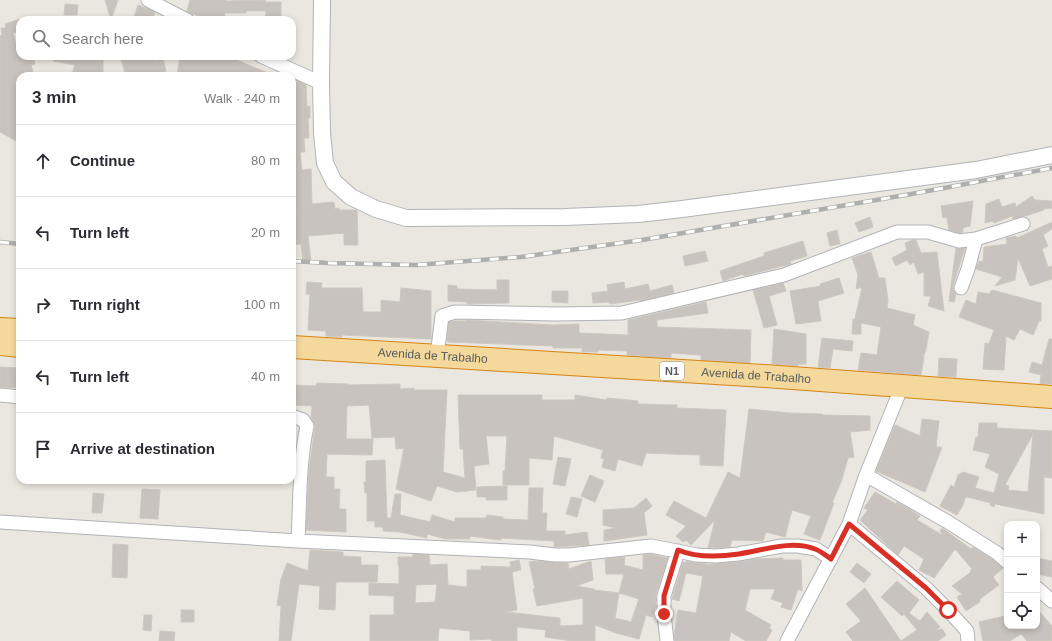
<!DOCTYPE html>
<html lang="en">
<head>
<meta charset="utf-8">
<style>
	body { margin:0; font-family:Arial,sans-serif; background:#f7f7f7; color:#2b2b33 }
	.controls { position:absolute; right:12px; bottom:12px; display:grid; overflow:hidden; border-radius:8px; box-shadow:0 2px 6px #0003 }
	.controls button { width:36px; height:36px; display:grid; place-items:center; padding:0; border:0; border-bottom:1px solid #e1e1e2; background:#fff; color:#2b2b33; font:20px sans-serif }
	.stop { position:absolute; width:12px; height:12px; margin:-9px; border:3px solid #d93025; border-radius:50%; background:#fff }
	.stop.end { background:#d93025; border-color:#fff; box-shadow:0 1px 4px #0008 }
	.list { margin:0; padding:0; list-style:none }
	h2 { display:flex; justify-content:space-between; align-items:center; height:52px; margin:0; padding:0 16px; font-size:17px }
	h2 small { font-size:13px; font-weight:400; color:#7c7c81 }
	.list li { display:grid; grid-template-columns:26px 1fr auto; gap:12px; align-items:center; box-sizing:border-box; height:72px; padding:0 16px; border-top:1px solid #e1e1e2 }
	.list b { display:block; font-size:15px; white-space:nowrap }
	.list em { font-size:13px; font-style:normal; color:#7c7c81 }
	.icon { flex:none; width:22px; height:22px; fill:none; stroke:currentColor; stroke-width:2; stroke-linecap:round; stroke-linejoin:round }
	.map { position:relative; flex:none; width:1052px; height:641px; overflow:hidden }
	.search { position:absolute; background:#fff; box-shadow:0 2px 6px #0003; left:16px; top:16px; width:280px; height:44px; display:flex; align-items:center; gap:10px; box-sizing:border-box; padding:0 14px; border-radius:12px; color:#7c7c81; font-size:15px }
	.panel { position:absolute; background:#fff; box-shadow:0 2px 6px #0003; left:16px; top:72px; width:280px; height:412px; border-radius:12px }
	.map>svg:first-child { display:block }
	.building { fill:#c8c3be; stroke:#cec8bf; fill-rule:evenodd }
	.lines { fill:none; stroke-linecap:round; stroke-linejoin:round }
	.minor-casing { stroke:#b0b3b7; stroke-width:15 }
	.tertiary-casing { stroke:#b0b3b7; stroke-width:18 }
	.trunk-casing { stroke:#d78413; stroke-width:24 }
	.minor { stroke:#fff; stroke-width:13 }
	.tertiary { stroke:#fff; stroke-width:16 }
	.trunk { stroke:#f5d89b; stroke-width:22 }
	.rail-casing { stroke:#aeafaf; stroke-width:4.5 }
	.rail { stroke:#fff; stroke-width:3; stroke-dasharray:9; stroke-linecap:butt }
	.route { stroke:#d93025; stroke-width:5 }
	.labels { text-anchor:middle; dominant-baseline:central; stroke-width:3.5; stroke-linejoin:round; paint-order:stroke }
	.shield { fill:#fff; stroke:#8a8d8f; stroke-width:1 }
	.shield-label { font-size:11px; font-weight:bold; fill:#585c5f }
	.street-label { font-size:12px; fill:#585c5f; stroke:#fff }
</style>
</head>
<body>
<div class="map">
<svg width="1052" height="641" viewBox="0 0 1052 641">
	<rect width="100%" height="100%" fill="#eae7e0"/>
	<path class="building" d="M105,0H118L111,20Z
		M190,0H226V1L265,0V2H281V20L265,19L266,11H246V13H225L224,20H197L199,16L192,14L187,11Z
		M65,4L78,5L77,15H64Z
		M138,5L155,12L152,20H133Z
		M20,19V31L13,33L19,56H33L35,64L31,65L34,76H20V143L0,132V36L2,35L1,28H6L5,24Z
		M53,56H88L97,60H103V76H71L75,65L53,61Z
		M120,56H154L155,61L163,59L166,71L143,76H126Z
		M180,56L198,59L199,56H227L275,76H189L177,75Z
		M296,80L306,85L307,107L310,106V118H308L309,138H304L305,152H300L302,170L311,169L312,204L334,202L335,209L339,208V210H357L358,245H344V233L308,236L311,261L303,262L301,244L292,245V214L296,213L292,190V120H294L293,87H296Z
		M1032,196L1035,200L1052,201V208L1043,209L1044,210L1025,216L1013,219L1012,216L994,223L993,221L985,223L986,204L999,199L1002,207L1015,203L1016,207Z
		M973,201L970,226L963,228V232L960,233L949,230L947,217L943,218L941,206Z
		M870,217L873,227L859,232L855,223Z
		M1052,222V229L1043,235L1048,246L1042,249L1048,267L1052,266V279L1030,286L1018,258L1015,280L995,286L1002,277L976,269L979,261L983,262L984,247L1007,244L1006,238L1016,236L1017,238Z
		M837,230L840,244L830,246L827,233Z
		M913,240H916L921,253L937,252L944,311L928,306L931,296H924V272L918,274L914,262L910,265L907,260L896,266L892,258L907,250L905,243Z
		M803,241L807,256L790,261L791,264L744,276L743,274L723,281L720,271L764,256V253Z
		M956,248H965L953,286V290L956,294L954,302L949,301Z
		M705,251L708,261L685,266L683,256Z
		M871,252L879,278H885L888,301L887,308L915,315L913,325L929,332L926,349L923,357H924L921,375L858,370L861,353L877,355L881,327L861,323V334H852L853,319H855L862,287L856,289L858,275L852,258Z
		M839,278L844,293L818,301L821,321L796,324L790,291L821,286L820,284Z
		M497,280H509V303L467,304V302L448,301V285L457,286V289L497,290Z
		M307,282L322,283L321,288H362L363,312H381V300L400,302L401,288L431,291V339L365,336L342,335V337L326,336V331L308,330L310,294H306Z
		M624,282L625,289L648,284L650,291L672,285L674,293L640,301V300L610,304L609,302L593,303L592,293L608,291L607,285Z
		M783,283L786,291L769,296L777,325L764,328L753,290Z
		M992,290L1041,303V321H1039L1033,335L1020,329L1014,340L1006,336L1004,370L983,369L985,343L989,344L994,330L959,317L966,300L976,304L978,292L989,294Z
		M552,291H568V303L552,302Z
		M706,302L708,313L657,320V327L751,330L750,363L701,360V355L671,353V358L627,355V351L598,350V352H582V348H553V346L448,342L447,340L449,322L453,321H466V320L553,325L579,324V333L628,335V320Z
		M774,329L806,334V364H798V366L772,364Z
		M822,338L853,341L852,351L833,349L830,368L818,367Z
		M1049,339H1052V384H1040L1041,375L1029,372L1032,362L1042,365Z
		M939,358L957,359L956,377L938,376Z
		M0,367L20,368V388L0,387Z
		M317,383L348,384V385L400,384V389L414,388V390H447L443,472L465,478L463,449H460L458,395H542V400H575V395L607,400V398L638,401V404L677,405V408L726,410L723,466L700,465V455L646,453L642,466L618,459L615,471L602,467L604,459L601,458L603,450L554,436L552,460L529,458V485H503V471H505L507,436H486L489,464L474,466L476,490L457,492L437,486L431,501L396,489L404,448L396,449L395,437L372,438L369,405L347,406L346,439H373L372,455L327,454L326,477H334V489H340L339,509H346V532L306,530L309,470L315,427L311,417L312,406L292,405V385L316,386Z
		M749,409L789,413L822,414L823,415L870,416V430L850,432L854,457L848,458L841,482L832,503H834L820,540L804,534L811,516L792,510L785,537L766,532L763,541L732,540L730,547L708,548L715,520L691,545L686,540L683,542L676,536L686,526L666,515L674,501L706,518L728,472L740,478Z
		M922,419L939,421L936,447H942L925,492L876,471L895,425L920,436Z
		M979,423H997V428L1052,431V478L1044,477V514L995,504L994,507L990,505L991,503L967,497L965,498L963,505L957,515L940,506L951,485L954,487L958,475L963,472L979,477L975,488L994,493L999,474L985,467L990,454L973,450L976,437H978ZM1033,434L1028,492L1008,490L1009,486L1005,485Z
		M558,457L571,459L565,486L553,484Z
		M385,460L387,518H391L395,494H401L400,515L430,522L432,515L455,522V518H486L487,515L503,517V519L528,520L529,488H543L542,513H547L546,531H565V535L587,532L589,545L555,547H554V541L501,538V540L469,536L470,539H446L427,534V538L400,532L383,531V527H375V521H367V493H365L364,482H366V461Z
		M590,475L604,481L595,502L581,496Z
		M507,486V500H486V497H477V487Z
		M142,489L160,490L158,519L140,518Z
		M875,492L896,504L897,502L912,511L920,516L917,520L942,535V534L940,531L942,528L971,549L973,547L992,559L1003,568L993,577L999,585L980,599V602L966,611L957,597L962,594L952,586L971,572L970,571L972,569L955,549L934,578L919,570L924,559L904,546L898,555L860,520L868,510L864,508Z
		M93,493L104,494L102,513H92Z
		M571,497L582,499L577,517L566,514Z
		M646,498L652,506L644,513L647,535L604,541V530L616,528L603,525V510L634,508Z
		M113,544L128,545L127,578L112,577Z
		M310,550L343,552V556L361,557V565H378L377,582H336L335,610L319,609L320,586L299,584L291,641H279L281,606L277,605L281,579L287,563L308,571Z
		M413,554L429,555L430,565L447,564L448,585L467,587V570H481V566L511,567L510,562L519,560L521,570L512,572L517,610L506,612L560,618V626L583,625V598L537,606L533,589H535L529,562L535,561L568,563L569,569L591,561L593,580L576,586L594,589V590L619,593L615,618L631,622L639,599L619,593L624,574H606L605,559L625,557L624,565L643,570V555L651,554L668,558L656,594V605L652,617L646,615L639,639L616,633L595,625V641H572L545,637L546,630L517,627V641H492V640L490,639L470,640V631L439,628L438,641H370V615H394V596L369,595V583L399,584V566H398V557H413ZM437,584L435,602L415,603L416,585Z
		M783,558V560H801L802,591L798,589L791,610L781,607L783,603L771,599L775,589H750L745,610L771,625L769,628L772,630L766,641H746L731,632L729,641H675L674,636L678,610L696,613L703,576L686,573L679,601L672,599L683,562L686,563V561L712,565L711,564L739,562L756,559Z
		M1037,558L1052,561V577L1037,574Z
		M857,563L871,574L864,583L850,572Z
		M897,581L919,600L909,613L920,621L927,612L940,627L934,631L942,629L946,635L938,641H853L846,632L861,621L846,604L865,588L901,641L917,630L904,614L902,616L881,597Z
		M1037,609L1052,626V641H1027L1021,634L1010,641H983L979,622L1005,616L1007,626H1037Z
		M181,610H194V622H181Z
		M144,615H152L151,631L143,630Z
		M160,631L175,632L174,641H159Z"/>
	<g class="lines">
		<g class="minor-casing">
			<path id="minor" d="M148,0L187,20
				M261,56L321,83
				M961,288L968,269L976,239
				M437,356L442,316L455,312L556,314L622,313L784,275L897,232H928L959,241L976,239L1023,224
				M0,395L20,397
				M292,416L303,420L307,426C299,464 300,503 298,541
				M866,475L948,522L997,553L1007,562
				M0,522L298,541L530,552L555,555H569L651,546L697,555L716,556L738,554L782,546H798L816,549L831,559
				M849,524L926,588L948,610L967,631L968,641
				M1037,588L1052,601
				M667,641L664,614V596L678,551
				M787,641L849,524L866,475L902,386"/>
		</g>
		<g class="tertiary-casing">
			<path id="tertiary" d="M322,0L321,83L322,133L325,163L334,182L351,197L376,209L406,218L565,217L638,214L682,209L976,170L1052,155"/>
		</g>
		<g class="trunk-casing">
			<g id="trunk">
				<path d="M0,329L20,330"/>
				<path d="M0,344L20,346"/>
				<path id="s1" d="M292,347L765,376L1052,397"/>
			</g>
		</g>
		<use href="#minor" class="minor"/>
		<use href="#tertiary" class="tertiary"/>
		<use href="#trunk" class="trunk"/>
		<g class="rail-casing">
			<path id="rail" d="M0,242L20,244
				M292,261L327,263L416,265L521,257L642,240L917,193L1052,168"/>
		</g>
		<use href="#rail" class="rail"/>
	</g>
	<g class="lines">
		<path class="route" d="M664,614V596L678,550C697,558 719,557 739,554C764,550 791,540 815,549C821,551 826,556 831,559L849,524L926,588L948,610"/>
	</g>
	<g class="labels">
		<rect class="shield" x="660" y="362" width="24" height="18" rx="3"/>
		<g class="shield-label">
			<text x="672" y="371">N1</text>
		</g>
		<g class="street-label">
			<text stroke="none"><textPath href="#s1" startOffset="141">Avenida de Trabalho</textPath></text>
			<text stroke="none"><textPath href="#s1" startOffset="465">Avenida de Trabalho</textPath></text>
		</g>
	</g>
</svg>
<div class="controls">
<button>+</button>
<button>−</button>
<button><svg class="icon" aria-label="locate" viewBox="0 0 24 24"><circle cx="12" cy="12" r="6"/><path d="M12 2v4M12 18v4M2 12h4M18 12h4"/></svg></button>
</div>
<div class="stop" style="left:948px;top:610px"></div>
<div class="stop end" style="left:664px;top:614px"></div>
<div class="search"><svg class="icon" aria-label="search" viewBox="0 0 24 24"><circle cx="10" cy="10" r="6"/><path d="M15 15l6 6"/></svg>Search here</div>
<section class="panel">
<h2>3 min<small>Walk · 240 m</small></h2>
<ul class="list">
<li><svg class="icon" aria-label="ahead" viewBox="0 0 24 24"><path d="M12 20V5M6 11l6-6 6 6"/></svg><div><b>Continue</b></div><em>80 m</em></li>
<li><svg class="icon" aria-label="left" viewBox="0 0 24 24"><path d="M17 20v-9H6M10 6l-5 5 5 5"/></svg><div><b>Turn left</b></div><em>20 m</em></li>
<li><svg class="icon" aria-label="right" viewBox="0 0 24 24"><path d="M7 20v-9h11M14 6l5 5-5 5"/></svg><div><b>Turn right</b></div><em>100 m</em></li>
<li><svg class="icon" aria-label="left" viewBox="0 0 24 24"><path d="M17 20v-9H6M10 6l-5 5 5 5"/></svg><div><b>Turn left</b></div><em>40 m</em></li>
<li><svg class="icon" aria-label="arrive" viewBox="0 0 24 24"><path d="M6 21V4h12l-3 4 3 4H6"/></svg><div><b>Arrive at destination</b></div></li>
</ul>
</section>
</div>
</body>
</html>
